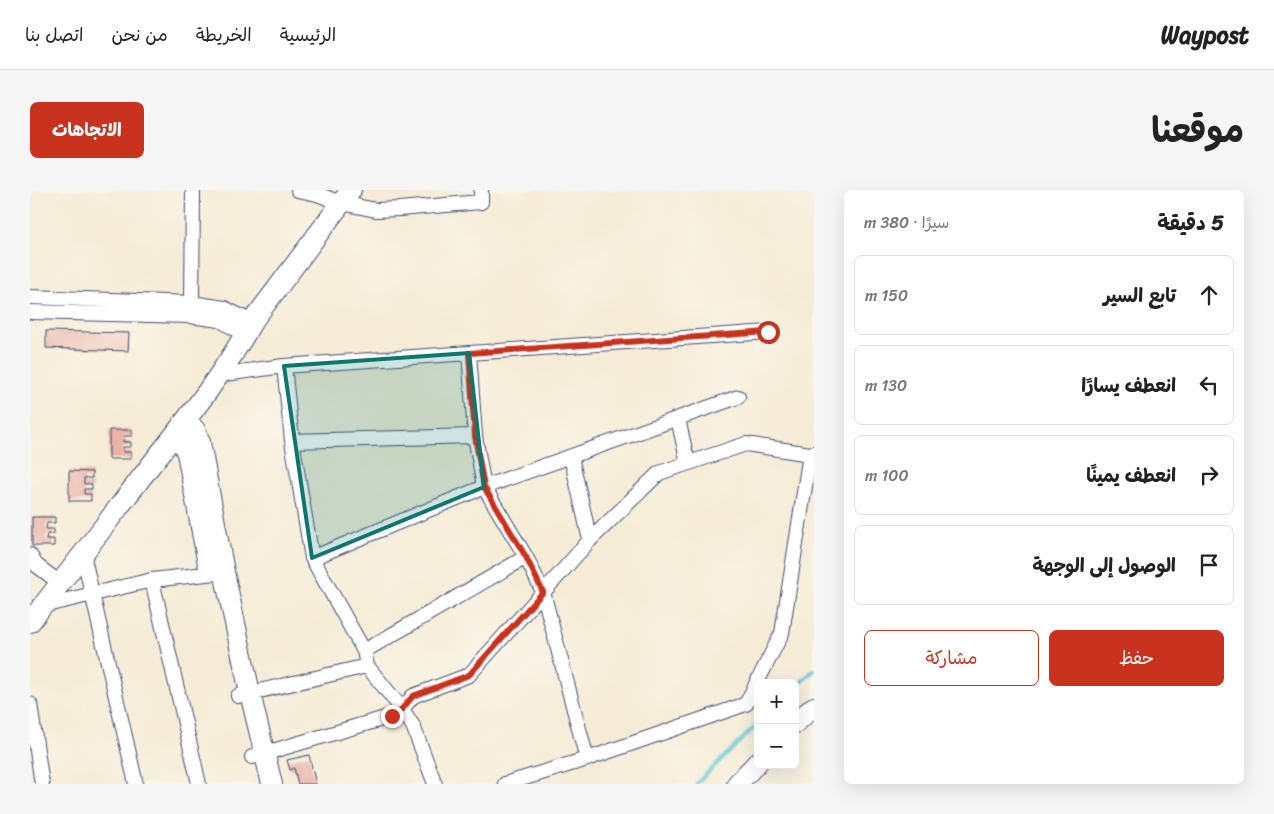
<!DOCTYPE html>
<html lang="ar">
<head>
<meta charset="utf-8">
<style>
	body { margin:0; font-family:Sriracha,"Playpen Sans Arabic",sans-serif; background:#f6f6f6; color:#222; direction:rtl }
	.controls { position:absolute; right:15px; bottom:15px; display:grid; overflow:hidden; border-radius:8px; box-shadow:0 5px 20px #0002 }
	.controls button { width:45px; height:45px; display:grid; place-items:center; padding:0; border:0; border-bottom:1px solid #e0e0e0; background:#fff; color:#222; font:25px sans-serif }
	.stop { position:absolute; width:15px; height:15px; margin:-11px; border:4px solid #c8321e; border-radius:50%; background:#fff }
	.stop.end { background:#c8321e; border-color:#fff; box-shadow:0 1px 5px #0008 }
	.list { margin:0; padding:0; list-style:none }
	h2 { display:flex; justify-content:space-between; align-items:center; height:65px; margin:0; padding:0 20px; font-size:21px }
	h2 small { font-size:16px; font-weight:400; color:#767676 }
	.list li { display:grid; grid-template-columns:32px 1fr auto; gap:15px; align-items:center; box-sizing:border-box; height:80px; margin:0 10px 10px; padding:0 10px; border:1px solid #e0e0e0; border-radius:8px }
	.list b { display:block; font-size:19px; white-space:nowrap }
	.list em { font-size:16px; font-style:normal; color:#767676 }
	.actions { display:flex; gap:10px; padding:15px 20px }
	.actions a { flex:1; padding:11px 0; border:1px solid #c8321e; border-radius:8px; text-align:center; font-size:18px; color:#c8321e }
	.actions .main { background:#c8321e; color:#fff }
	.icon { flex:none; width:28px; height:28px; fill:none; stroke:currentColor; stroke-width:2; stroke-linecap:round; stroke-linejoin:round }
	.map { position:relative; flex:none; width:784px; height:594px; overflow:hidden; direction:ltr; border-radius:8px }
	header { display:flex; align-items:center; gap:30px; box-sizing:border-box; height:70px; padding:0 25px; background:#fff; border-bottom:1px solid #e0e0e0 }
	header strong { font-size:24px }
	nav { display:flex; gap:28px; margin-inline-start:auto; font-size:18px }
	.intro { display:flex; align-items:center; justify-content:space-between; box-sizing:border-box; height:120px; padding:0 30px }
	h1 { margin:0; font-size:35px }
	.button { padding:12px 22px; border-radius:8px; background:#c8321e; color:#fff; font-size:18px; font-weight:700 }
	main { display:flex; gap:30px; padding:0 30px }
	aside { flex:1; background:#fff; border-radius:8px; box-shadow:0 5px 20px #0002 }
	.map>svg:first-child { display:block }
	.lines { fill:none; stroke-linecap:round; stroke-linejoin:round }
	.stream { stroke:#58c4d2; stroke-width:4 }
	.building { fill:#e9b3a8 }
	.street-casing { stroke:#3c4b70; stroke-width:16 }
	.secondary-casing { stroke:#3c4b70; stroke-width:22 }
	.street { stroke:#fff; stroke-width:14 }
	.secondary { stroke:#fff; stroke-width:20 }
	.route { stroke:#c8321e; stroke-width:6 }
	.marked { fill:#0f766e; fill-opacity:0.2; stroke:#0f766e; stroke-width:4; stroke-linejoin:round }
</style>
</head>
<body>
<header>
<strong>Waypost</strong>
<nav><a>الرئيسية</a><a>الخريطة</a><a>من نحن</a><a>اتصل بنا</a></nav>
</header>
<div class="intro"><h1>موقعنا</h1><a class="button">الاتجاهات</a></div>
<main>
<aside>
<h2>5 دقيقة<small>سيرًا · 380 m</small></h2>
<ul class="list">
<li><svg class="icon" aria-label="ahead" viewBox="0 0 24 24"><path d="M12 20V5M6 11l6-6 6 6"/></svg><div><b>تابع السير</b></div><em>150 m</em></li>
<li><svg class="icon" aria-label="left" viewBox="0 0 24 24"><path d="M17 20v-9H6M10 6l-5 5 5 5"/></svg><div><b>انعطف يسارًا</b></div><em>130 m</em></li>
<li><svg class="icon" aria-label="right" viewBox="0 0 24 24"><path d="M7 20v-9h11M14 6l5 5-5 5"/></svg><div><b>انعطف يمينًا</b></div><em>100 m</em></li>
<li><svg class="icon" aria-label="arrive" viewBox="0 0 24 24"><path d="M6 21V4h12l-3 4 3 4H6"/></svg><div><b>الوصول إلى الوجهة</b></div></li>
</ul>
<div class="actions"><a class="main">حفظ</a><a>مشاركة</a></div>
</aside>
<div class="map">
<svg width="784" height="594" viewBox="0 0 784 594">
	<rect width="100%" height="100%" fill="#fbf7ec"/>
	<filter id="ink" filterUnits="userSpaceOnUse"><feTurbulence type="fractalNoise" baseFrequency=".02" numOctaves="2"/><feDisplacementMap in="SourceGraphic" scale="10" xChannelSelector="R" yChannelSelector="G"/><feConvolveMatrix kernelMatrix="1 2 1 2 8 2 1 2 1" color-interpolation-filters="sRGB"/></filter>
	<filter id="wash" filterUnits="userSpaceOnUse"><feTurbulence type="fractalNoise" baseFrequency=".0096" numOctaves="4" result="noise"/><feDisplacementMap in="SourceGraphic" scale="20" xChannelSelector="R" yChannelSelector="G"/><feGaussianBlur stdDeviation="1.12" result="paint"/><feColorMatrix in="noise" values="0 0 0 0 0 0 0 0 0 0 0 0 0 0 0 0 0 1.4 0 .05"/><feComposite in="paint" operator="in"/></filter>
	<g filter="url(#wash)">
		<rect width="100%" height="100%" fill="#f5ebd6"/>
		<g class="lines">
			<path class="stream" d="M765,498L784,480
				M666,594L728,534"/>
		</g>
		<g id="blocks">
			<path class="building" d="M16,141L99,143L98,161L16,158Z
				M79,240H102V246H94L93,252H101V257H93V262H101V269H79Z
				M39,281L62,282V288H54V294H62V299H54V304H61V311H39Z
				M2,327H25V333H17L16,339H24V344H17L16,349H24V356H2Z
				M279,565L286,594H268L264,578L260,580L257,570Z"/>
		</g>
	</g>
	<g filter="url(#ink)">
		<use href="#blocks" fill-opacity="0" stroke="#3c4b70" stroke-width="1"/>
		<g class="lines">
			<g class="street-casing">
				<path id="street" d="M268,0L287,4L311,13L346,20L369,19L451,12V0
					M0,107L162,113L194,118L222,132
					M0,122L160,126L190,130L215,145
					M160,122L162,113L163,0
					M439,163L445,246L454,297L496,367L513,402L557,569L475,594
					M254,176L262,251L282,368L454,297L708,207
					M188,185L254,176L738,142
					M648,229L658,273
					M262,251L445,246
					M541,267L560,350
					M53,364L106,594
					M0,365L6,375L30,393
					M282,368L334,461L337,476L372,519L383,536L405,594
					M122,390L169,594
					M12,416L122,390L194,382
					M334,461L496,367
					M208,506L337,476
					M0,514L12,594
					M222,567L362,526L372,519L383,506L439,485L560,350L629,283L716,254L780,264L784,263
					M557,569L716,514L752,443L780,264"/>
			</g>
			<g class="secondary-casing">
				<path id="secondary" d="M156,230L165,240L170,252L194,382L220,503L242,594
					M146,244L151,250L157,263L178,374
					M0,432C41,380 81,327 121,275C157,229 194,183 222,132L321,0
					M765,533L784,517
					M707,594L728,572"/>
			</g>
			<use href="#street" class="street"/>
			<use href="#secondary" class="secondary"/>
		</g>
	</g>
	<g class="lines" filter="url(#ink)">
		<path class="route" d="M362,526L372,519L383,506L439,485L513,402L496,367L454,297L445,246L439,163L738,142"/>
	</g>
	<path class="marked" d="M439,163L454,297L282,368L254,176Z"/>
</svg>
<div class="controls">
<button>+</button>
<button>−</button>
</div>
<div class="stop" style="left:738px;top:142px"></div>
<div class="stop end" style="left:362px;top:526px"></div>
</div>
</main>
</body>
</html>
